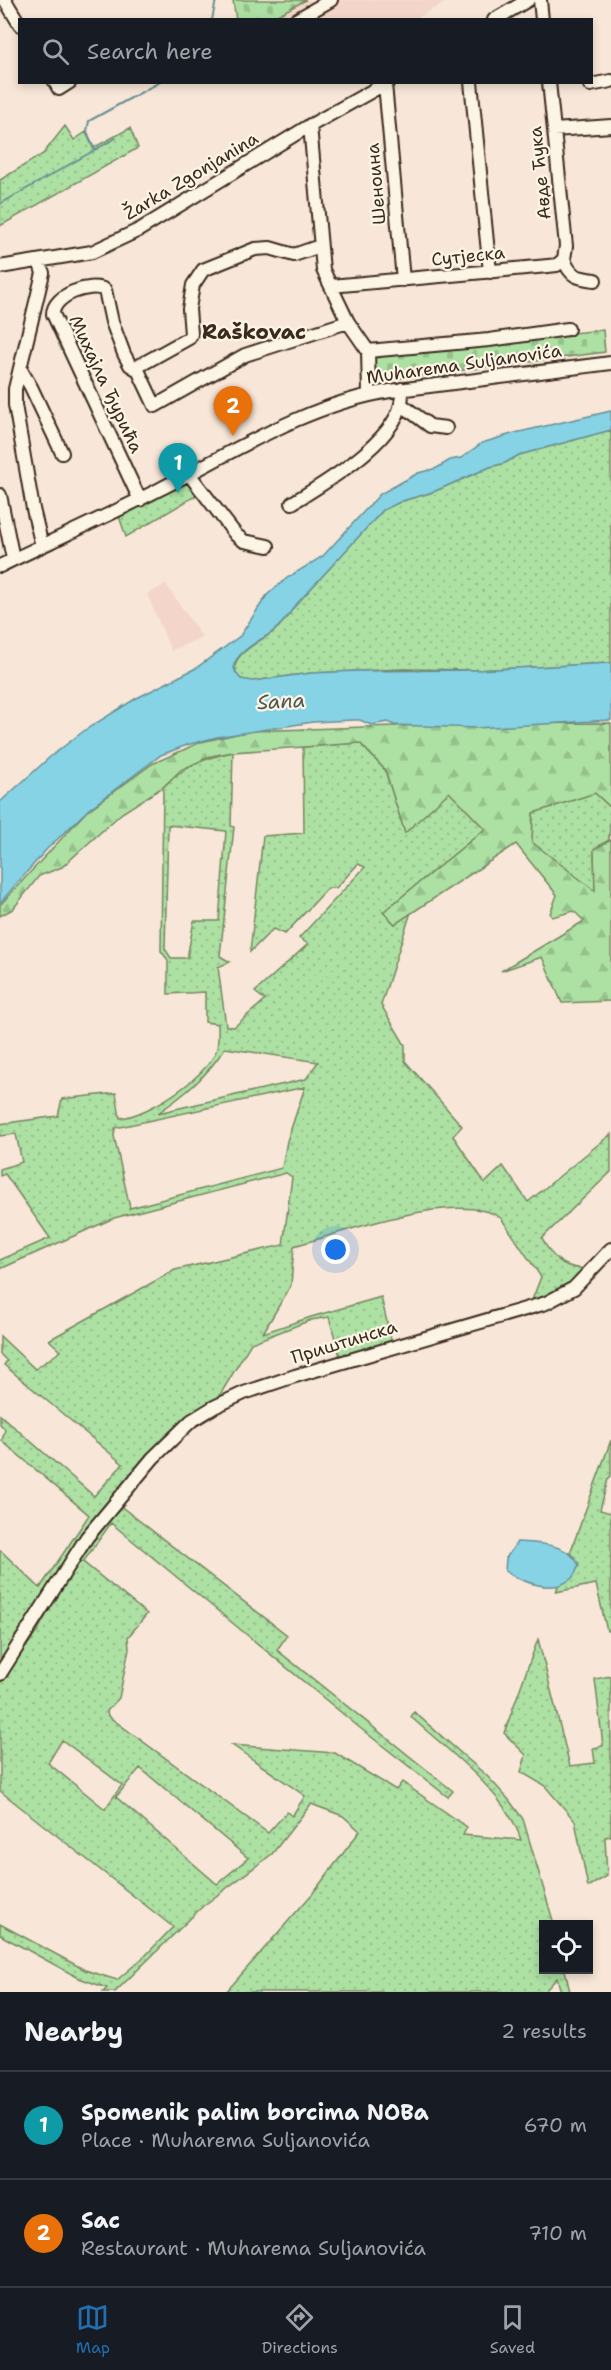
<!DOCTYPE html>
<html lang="en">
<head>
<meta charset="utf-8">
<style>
	body { margin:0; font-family:"Shantell Sans",sans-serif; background:#242831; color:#f1f3f6 }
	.controls { position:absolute; right:18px; bottom:18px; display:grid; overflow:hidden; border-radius:0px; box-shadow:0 3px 9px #0003 }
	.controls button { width:54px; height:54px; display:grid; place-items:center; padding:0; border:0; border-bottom:2px solid #363941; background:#171b24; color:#f1f3f6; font:30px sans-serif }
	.you { position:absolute; left:336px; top:1250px; width:21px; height:21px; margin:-15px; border:4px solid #fff; border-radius:50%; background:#1a73e8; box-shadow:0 0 0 9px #1a73e833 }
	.badge { display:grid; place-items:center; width:39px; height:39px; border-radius:50%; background:#1f6fb2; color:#fff; font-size:20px; font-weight:700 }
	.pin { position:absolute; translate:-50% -50px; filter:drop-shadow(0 2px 3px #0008) }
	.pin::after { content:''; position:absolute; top:32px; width:21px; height:18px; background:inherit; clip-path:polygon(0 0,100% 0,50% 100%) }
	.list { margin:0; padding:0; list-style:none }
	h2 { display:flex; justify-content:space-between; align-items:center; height:78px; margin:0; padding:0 24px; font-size:26px }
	h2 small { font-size:20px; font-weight:400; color:#9ea1a6 }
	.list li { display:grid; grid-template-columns:39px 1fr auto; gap:18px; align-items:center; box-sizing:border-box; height:108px; padding:0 24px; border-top:2px solid #363941 }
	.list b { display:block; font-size:22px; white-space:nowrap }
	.list p { margin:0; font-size:20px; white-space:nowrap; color:#9ea1a6 }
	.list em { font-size:20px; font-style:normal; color:#9ea1a6 }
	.icon { flex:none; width:33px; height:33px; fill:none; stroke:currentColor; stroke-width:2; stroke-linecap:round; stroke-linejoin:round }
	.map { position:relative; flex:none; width:611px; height:1992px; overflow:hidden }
	.search { position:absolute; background:#171b24; box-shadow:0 3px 9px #0003; left:18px; right:18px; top:18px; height:66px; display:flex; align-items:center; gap:15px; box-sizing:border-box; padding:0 21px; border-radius:0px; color:#9ea1a6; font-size:22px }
	.sheet { height:294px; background:#171b24 }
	nav { display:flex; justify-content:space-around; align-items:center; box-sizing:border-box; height:84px; border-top:2px solid #363941; background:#171b24; font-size:16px; color:#9ea1a6 }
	nav a { display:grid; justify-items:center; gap:3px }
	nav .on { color:#1f6fb2 }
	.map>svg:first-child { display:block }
	.built { fill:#f3d6c9 }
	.grass { fill:url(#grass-dots); stroke:#748660; stroke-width:1.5; fill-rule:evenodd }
	.forest { fill:url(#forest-firs); stroke:#748660; stroke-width:1.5 }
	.cemetery { fill:url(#cemetery-stones); stroke:#748660; stroke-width:1.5 }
	.water { fill:#86d3e5; stroke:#688f95; stroke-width:1.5 }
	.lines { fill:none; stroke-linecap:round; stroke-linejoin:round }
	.stream { stroke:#688f95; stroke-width:2 }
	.minor-casing { stroke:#3b2a1e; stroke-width:16 }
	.minor { stroke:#fcf5e5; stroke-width:12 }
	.labels { text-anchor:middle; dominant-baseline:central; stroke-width:4.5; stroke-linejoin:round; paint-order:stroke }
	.street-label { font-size:18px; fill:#3b2a1e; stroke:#fcf5e5 }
	.water-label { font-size:20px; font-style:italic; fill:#4e5450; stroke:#fcf5e5 }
	.quarter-label { font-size:21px; font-weight:bold; fill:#3b2a1e; stroke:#fcf5e5 }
</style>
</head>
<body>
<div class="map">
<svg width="611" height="1992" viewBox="0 0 611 1992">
	<defs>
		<pattern id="grass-dots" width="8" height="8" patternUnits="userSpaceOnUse" patternTransform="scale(1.5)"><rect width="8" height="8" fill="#ade1a3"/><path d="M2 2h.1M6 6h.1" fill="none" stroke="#96c18c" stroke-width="1.8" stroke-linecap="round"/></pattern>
		<pattern id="forest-firs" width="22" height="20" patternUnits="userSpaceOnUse" patternTransform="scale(1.5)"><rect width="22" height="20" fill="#ade1a3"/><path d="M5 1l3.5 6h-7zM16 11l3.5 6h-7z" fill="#96c18c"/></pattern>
		<pattern id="cemetery-stones" width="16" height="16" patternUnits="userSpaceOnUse" patternTransform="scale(1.5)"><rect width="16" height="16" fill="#ade1a3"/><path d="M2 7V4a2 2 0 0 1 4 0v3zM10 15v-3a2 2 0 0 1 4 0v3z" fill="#96c18c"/></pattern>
	</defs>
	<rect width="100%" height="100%" fill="#f8e7d8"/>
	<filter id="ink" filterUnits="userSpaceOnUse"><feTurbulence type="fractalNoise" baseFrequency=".0167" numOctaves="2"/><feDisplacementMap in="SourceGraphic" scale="12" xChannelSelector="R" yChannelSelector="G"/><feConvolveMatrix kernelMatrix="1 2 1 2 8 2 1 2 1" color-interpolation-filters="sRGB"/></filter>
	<g filter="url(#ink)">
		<path class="built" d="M306,0H450L415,19L270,20Z
			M166,584L202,637L171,651L147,594Z"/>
		<path class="grass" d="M65,126L74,140L86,132L93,148L130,128L138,148L0,226V180L43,154Z
			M611,430V663L476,670L403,669L311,673L253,681C246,681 241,681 237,674C227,656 261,641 273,632C282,625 288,616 294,607L383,510L402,501L433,492L490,467L505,463L519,455Z
			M185,481L189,482L197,495L126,537L119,516Z
			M360,743L385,770L405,833L449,791L485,829L383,912L395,924L411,912L381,1005L405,1045V1061L462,1126L453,1136L485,1183L503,1166L528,1202L611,1134V1172L542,1238C553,1261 567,1271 593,1268L584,1277L530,1305L541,1277L501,1218C458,1189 343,1233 294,1246L291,1285L263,1333L311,1317L381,1297L392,1343L341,1360L329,1317L311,1320L251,1343L214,1405L101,1517L0,1673V1550L40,1588L89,1515L2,1441L5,1429L0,1424V1415L94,1496L123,1464L4,1365L7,1361L0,1354V1336L35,1369L61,1351L49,1340L175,1270L283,1245L292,1177L286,1173L114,1218L0,1269V1260L50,1238L5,1174L0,1176V1169L22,1162L16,1134L0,1136V1124L58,1116L62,1099L116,1093L120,1118C147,1116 206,1078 216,1051C219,1044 218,1032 218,1024L205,1022V992L168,994V960L161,951L163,787C186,766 203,758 233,752L231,826L234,827L220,956L230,962L218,967L226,1026L234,1027L265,1000L255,992L308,944L299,938L365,867L358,864L336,888H328L285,934L273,929L250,952L263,836L304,833L303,747ZM168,825L226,831L219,921H194L187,958H171L165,949ZM225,1048L318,1062L306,1079L158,1113C188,1092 204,1079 225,1048ZM305,1087L287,1141L282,1168L130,1208L114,1136L115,1128Z
			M595,793L611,808L609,840L594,849L595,892L532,843L533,813Z
			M611,1440V1476L608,1479L600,1510L611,1513V1630L607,1631L596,1584L556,1592L559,1583L571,1578L575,1557L570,1553Z
			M119,1505L287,1635L277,1650L453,1791L448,1797L360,1728L111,1523L83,1562L147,1614L128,1637L129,1649L119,1698L107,1711L108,1716L268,1833L287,1812L292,1816L305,1796L232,1745L335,1753L396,1790L402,1782L467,1827L463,1835L521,1840C507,1793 447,1750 411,1717L414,1712L488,1777L509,1800L523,1819L554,1924H544V1970H565L570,1992H561L557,1978L544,1992H226L313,1893L360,1831L343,1816L311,1804L272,1854L203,1906L115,1992H103L107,1988L79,1978L0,1935V1924L85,1970L117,1980L145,1956L173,1927L0,1791V1682L37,1632L55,1598L95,1536ZM62,1740L122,1785L105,1809L48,1763ZM140,1768L248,1858L217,1884L116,1797Z
			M538,1639L570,1766L595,1763L593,1748L603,1746L595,1679L611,1676V1836L605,1837L607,1876L588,1887L575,1821L545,1786L521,1772L526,1755L504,1733Z"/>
		<path class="forest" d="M611,723V808L595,793L533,813L532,842L595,891L594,849L611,840V1001L562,1003L542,957L501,971L584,921L574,911L552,917L550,914L557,895L516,844L395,924L383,912L485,829L449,792L405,833L385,770L360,743L233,752L211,756L181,770L163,787L122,813L62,867L39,876L13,909L0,916V905L86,812L152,764L201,742L250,731L452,724Z"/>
		<path class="cemetery" d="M233,0H306L270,19L236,20Z
			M603,330L605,352L372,382L374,352Z"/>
		<path class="water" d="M611,411V430L519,455L505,463L490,467L433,492L402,501L383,510L294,607C288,616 281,626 272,632C261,640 242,649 235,662C232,668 237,675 241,679L253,681L311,673L358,671L476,670L611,663V720L476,728L394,725L388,722L371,725L360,720H353L313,722L217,737L187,745L161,755L89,809L46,850L0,903V802L50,757L85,730L135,699L196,668L240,636L267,595L287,578L323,556L380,494L418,473L437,468L450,460L461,458L482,443L515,433Z
			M517,1542C538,1543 568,1543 579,1565C577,1569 575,1575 572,1578C554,1595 522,1582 505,1571L506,1558Z"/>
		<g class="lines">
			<path class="stream" d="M212,20L216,0
				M94,149L87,131L89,121L160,82
				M0,204L116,138"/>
			<g class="minor-casing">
				<path id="minor" d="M5,0L20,25
					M540,0L542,20
					M296,20L331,0
					M494,20L528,0
					M55,82L59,89L70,82
					M471,82L490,272
					M549,82L566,246L564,259
					M385,84L403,280
					M590,85L611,81
					M310,125L323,270L348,322L368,351L369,394
					M554,130L611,126
					M39,261L43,273L15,389V405L33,509L42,546
					M0,267L92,252L139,230L304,129L388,82
					M331,286L548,266L557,265L564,259C570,277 578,278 595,280
					M368,351L489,340L568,329
					M135,368L189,338L191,334L189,309L193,285L203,270L255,249L270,248L294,255L320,246
					M21,370L31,387L62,453
					M402,405L430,426L446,428
					M189,474L236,535L244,541L268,546
					M0,495L13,559
					M140,500L53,314C53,295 90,282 105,290L112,322L124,354L130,365L138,370L155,406L245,355L348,322
					M292,503C325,483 411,433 401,389
					M0,566C53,540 108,516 160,489C233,452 308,404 390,391L611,363
					M0,1674L87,1537L153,1458L191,1421L214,1407L244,1393L295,1376L546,1303L574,1288L611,1249"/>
			</g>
			<use href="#minor" class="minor"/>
		</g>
	</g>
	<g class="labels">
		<g class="street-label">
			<text transform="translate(540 173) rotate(-96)">Авде Ћука</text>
			<text transform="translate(191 176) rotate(-31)">Žarka Zgonjanina</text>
			<text transform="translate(376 184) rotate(-95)">Шеноина</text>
			<text transform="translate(468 256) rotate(-6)">Сутјеска</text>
			<text transform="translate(464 364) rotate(-8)">Muharema Suljanovića</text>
			<text transform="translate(106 384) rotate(65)">Михајла Ђурића</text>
			<text transform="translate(344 1342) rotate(-17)">Приштинска</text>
		</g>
		<g class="water-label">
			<text transform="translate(281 701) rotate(-3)">Sana</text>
		</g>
		<g class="quarter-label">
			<text x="254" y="332">Raškovac</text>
		</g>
	</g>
</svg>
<div class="controls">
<button><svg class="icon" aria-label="locate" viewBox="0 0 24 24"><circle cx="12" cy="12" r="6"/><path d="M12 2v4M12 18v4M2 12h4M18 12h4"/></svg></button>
</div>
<div class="you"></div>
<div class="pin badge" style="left:178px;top:493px;background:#0f9aa8">1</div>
<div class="pin badge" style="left:233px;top:436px;background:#e8710a">2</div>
<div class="search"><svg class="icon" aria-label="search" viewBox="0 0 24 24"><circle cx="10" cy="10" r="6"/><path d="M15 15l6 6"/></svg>Search here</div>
</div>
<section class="sheet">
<h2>Nearby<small>2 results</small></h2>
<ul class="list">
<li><span class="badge" style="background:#0f9aa8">1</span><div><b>Spomenik palim borcima NOBa</b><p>Place · Muharema Suljanovića</p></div><em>670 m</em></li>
<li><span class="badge" style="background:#e8710a">2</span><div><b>Sac</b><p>Restaurant · Muharema Suljanovića</p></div><em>710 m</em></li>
</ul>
</section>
<nav>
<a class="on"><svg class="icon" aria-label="map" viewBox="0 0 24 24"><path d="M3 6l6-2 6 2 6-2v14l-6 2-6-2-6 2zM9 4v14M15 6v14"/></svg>Map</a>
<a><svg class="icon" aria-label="directions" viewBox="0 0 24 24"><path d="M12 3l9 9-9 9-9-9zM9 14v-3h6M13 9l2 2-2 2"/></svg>Directions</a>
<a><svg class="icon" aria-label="saved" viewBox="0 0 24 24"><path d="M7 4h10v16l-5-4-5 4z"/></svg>Saved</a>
</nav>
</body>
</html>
